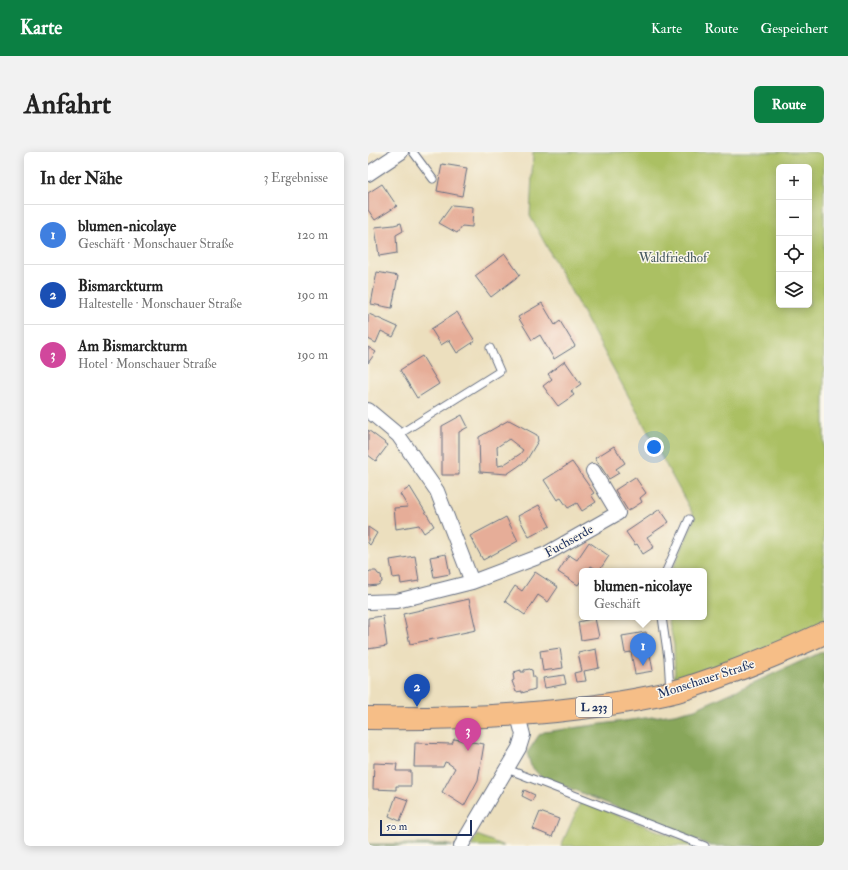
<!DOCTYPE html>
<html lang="de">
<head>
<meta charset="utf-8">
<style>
	body { margin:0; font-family:"IM FELL Double Pica",serif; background:#f2f2f2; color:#222 }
	.controls { position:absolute; right:12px; top:12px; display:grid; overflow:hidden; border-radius:6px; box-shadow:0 2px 10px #0003 }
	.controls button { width:36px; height:36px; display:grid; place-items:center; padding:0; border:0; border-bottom:1px solid #e0e0e0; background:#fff; color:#222; font:20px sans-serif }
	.scale { position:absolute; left:12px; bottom:10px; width:92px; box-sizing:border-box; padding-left:4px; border:2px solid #1b2f5e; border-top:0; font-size:11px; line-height:14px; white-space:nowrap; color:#1b2f5e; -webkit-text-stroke:3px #fbf7ec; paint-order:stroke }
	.you { position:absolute; left:286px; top:295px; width:14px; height:14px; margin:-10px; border:3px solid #fff; border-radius:50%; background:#1a73e8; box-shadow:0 0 0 6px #1a73e833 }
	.badge { display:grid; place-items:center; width:26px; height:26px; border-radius:50%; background:#0b8043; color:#fff; font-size:13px; font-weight:700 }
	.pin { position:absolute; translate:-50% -33px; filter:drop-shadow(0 1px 2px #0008) }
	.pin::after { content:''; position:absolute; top:21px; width:14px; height:12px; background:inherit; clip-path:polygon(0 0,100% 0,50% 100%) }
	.popup { position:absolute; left:211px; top:416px; width:128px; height:52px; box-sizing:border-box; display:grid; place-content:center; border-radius:6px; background:#fff; filter:drop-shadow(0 1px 3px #0005); font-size:13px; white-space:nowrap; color:#767676 }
	.popup b { font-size:15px; color:#222 }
	.popup::after { content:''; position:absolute; left:50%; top:100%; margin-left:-8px; border:8px solid transparent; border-top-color:#fff }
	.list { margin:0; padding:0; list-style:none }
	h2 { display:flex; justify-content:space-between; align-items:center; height:52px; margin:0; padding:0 16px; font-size:17px }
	h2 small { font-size:13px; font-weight:400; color:#767676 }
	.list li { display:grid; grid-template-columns:26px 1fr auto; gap:12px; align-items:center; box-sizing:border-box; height:60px; padding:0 16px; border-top:1px solid #e0e0e0 }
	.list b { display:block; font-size:15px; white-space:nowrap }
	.list p { margin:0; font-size:13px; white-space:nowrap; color:#767676 }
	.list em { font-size:13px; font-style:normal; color:#767676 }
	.icon { flex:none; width:22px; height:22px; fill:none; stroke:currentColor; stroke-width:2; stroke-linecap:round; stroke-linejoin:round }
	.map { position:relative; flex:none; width:456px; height:694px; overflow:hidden; border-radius:6px }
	header { display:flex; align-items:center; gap:24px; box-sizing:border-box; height:56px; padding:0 20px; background:#0b8043; color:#fff }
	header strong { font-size:19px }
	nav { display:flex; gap:22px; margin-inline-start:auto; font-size:14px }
	.intro { display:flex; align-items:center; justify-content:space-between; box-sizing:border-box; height:96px; padding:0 24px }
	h1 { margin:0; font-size:28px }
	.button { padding:10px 18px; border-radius:6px; background:#0b8043; color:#fff; font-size:14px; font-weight:700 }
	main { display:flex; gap:24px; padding:0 24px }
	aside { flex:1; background:#fff; border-radius:6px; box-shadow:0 2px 10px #0003 }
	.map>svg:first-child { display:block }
	.green { fill:#abc064; stroke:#637861; fill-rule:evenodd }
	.forest { fill:#88a65a; stroke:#526a5c }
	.building { fill:#e6ad98; fill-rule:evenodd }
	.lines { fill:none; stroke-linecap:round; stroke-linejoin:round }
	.service-casing { stroke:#646d80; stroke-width:9 }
	.minor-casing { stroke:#646d80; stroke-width:16 }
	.primary-casing { stroke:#646d80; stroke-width:24 }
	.service { stroke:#fff; stroke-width:7 }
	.minor { stroke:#fff; stroke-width:14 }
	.primary { stroke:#f6be87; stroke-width:22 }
	.labels { text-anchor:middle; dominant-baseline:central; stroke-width:3; stroke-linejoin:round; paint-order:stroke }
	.shield { fill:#fbf7ec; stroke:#5e6b89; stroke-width:1 }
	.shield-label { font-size:12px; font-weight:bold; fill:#1b2f5e }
	.park-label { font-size:13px; fill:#465a60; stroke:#fbf7ec }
	.street-label { font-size:13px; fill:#1b2f5e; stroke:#fbf7ec }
</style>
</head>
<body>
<header>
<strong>Karte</strong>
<nav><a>Karte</a><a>Route</a><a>Gespeichert</a></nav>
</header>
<div class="intro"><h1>Anfahrt</h1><a class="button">Route</a></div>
<main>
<aside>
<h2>In der Nähe<small>3 Ergebnisse</small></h2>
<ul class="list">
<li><span class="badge" style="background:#3f7fe0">1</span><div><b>blumen-nicolaye</b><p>Geschäft · Monschauer Straße</p></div><em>120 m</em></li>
<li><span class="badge" style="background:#1a4fb4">2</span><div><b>Bismarckturm</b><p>Haltestelle · Monschauer Straße</p></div><em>190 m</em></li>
<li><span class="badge" style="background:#d1479c">3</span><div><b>Am Bismarckturm</b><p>Hotel · Monschauer Straße</p></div><em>190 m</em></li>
</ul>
</aside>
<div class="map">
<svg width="456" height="694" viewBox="0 0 456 694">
	<rect width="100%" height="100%" fill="#fbf7ec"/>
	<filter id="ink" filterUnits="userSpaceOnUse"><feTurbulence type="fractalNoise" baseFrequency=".025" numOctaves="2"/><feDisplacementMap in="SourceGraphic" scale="8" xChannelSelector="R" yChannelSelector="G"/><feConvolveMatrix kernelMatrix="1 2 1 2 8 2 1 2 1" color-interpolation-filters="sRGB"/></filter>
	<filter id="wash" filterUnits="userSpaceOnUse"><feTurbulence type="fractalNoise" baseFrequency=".012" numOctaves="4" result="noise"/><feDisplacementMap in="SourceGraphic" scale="16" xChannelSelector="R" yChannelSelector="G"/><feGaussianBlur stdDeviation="0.9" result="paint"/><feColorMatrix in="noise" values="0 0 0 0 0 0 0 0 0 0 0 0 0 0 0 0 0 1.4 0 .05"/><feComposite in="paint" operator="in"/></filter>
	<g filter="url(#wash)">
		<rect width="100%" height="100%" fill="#ecdfbe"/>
		<path class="green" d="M165,0H456V471L398,498L307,530L306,493L300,465H336V419H304L327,366L162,64ZM411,15H441V153H411Z
			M213,649L329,694H193Z
			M109,683L136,694H103Z"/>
		<path class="forest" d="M456,499V694H343L172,624L163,614L159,601L171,583L176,580L306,562L327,557Z
			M0,692H76L85,694H0Z"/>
		<g id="blocks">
			<path class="building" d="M74,12L99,16L94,44L69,39Z
				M14,32L29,54L7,68L0,58V41Z
				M84,53L105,55L104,75L94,74L89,81L71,71Z
				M33,71L35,79L28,83L29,101L11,104L7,75L26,73Z
				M137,102L152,123L123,145L107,124Z
				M9,120L30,124L24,156L3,152Z
				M174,151L187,173L192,169L207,194L186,207L172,183L164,188L150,165Z
				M89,160L107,189L89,201L81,188L73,193L63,177Z
				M1,162L30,175L25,185L13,179L8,191L0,187V165Z
				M0,195L8,200L0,211Z
				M54,204L71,232L49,246L32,218Z
				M197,209L213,232L203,239L206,243L190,254L175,234L184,227L180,222Z
				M94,263L100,275L91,280V323H74V274Z
				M141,268L169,283L170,289L158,309L139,322L112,320L111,285ZM141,287L155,298L152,302L135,313L130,314L129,295Z
				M0,278L20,293L8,309L0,303Z
				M246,294L257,311L248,317L251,321L241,327L227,306Z
				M204,310L226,341L223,343L228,350L214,359L209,351L200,356L193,346L189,348L176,328Z
				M267,325L278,341L272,346L274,350L260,359L247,338Z
				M42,335L66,374L56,381L51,373L28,377L26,356L40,355L32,342Z
				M171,353L182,374L161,385L150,364Z
				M292,357L301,370L279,385L286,395L275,402L269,392L267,393L258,380Z
				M138,365L150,389L115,408L102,384Z
				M0,375L9,381L2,393L0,391Z
				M221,390L241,404L231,419L223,414L220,419H214V427L210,433L190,420L201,403L209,408Z
				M78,402L82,422L66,425L62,405Z
				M47,404L51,429L33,432L32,425L25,426L22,408Z
				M2,419H8L10,422L13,423L14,430L10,433L0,434V421Z
				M167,420L190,435L180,450L170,443L157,463L137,449L147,434L154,439Z
				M101,447L108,478L42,492L35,462Z
				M15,464L19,494L0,497V466Z
				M227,466L231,485L213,488L210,470Z
				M278,480L285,519L267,522L263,500L257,501L254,484Z
				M192,496L195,516L175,519L172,499Z
				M228,497L231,516L216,519L218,529L208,530L206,521L214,519L210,501Z
				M162,517L163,518H164L165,525H167V537L154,541V539L148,540L144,529L146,528L145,522L147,521L146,520L153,518V520H156V518Z
				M196,523L198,532L177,536L175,526Z
				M86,587L116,592L110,628L96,654L74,640L87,616L80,611L77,610L75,615H46L47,591L84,592Z
				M6,611L29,612L28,619H43V634H28V638L5,637Z
				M156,638L167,643L164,649L154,644Z
				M28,644L40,648L32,669L21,664Z
				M172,660L191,667L184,685L165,677Z"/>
		</g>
	</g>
	<g filter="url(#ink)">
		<use href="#blocks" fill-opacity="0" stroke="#646d80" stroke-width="1"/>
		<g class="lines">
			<g class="service-casing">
				<path id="service" d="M45,0L65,27
					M30,283L132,219L122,196
					M298,419L321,367
					M294,465L300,506L302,539
					M139,617L337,694"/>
			</g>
			<g class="minor-casing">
				<path id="minor" d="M0,22L33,0
					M0,258L30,283L69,339L104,430
					M0,450L29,449L104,430L178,402L250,361L225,319
					M93,694L151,596L155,583L150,564"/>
			</g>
			<g class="primary-casing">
				<path id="primary" d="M0,566C101,567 202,563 301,541C318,537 336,530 353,524C388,511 422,497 456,481"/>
			</g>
			<use href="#service" class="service"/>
			<use href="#minor" class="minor"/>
			<use href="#primary" class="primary"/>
		</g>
	</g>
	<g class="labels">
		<rect class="shield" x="208" y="545" width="36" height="20" rx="3"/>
		<g class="shield-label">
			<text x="226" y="555">L 233</text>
		</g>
		<g class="park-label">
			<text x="305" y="106">Waldfriedhof</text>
		</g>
		<g class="street-label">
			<text transform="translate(201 389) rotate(-29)">Fuchserde</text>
			<text transform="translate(338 527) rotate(-18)">Monschauer Straße</text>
		</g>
	</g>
</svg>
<div class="controls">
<button>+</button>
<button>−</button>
<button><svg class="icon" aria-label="locate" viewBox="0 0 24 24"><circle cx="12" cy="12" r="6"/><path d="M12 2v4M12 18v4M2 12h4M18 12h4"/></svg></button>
<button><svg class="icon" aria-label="layers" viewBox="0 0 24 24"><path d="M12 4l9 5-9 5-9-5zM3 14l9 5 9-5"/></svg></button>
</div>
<div class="scale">50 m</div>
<div class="you"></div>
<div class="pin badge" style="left:275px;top:514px;background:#3f7fe0">1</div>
<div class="popup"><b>blumen-nicolaye</b>Geschäft</div>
<div class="pin badge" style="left:49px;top:555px;background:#1a4fb4">2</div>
<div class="pin badge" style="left:100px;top:599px;background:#d1479c">3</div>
</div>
</main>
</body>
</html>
